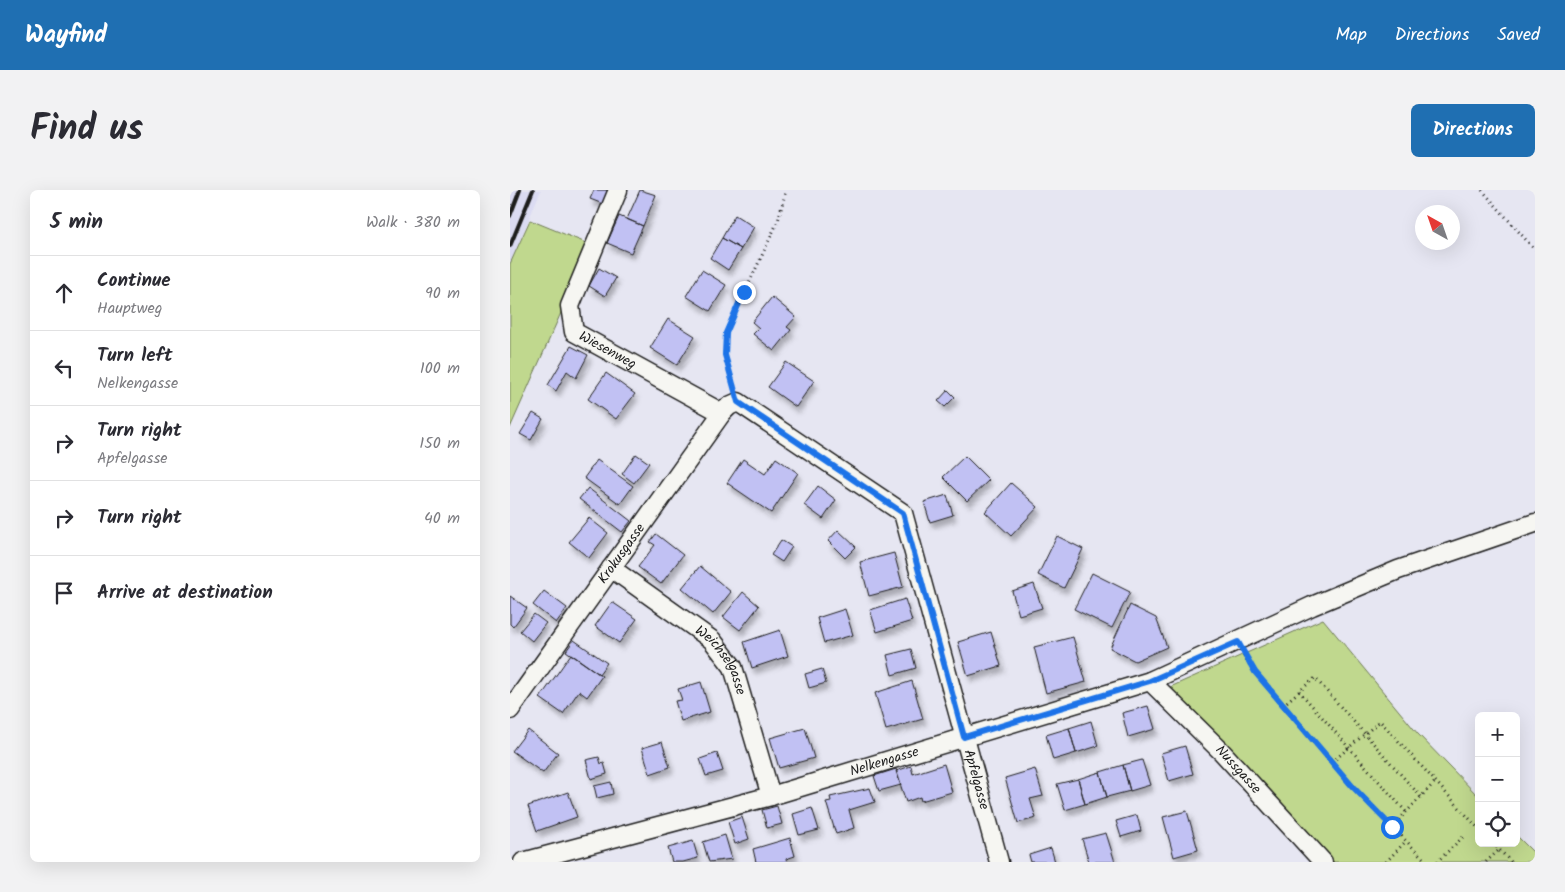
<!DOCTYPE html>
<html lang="en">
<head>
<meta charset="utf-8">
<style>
	body { margin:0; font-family:Kalam,sans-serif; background:#f2f2f3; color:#2b2b33 }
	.controls { position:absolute; right:15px; bottom:15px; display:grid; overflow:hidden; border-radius:8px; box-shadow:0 5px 20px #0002 }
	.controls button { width:45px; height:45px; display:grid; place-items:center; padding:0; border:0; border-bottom:1px solid #e1e1e2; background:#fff; color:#2b2b33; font:25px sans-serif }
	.compass { position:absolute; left:905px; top:15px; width:45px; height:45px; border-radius:50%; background:#fff; box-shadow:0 5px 20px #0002; rotate:320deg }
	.stop { position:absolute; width:15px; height:15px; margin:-11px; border:4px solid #1a73e8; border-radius:50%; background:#fff }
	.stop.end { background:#1a73e8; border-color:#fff; box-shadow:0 1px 5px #0008 }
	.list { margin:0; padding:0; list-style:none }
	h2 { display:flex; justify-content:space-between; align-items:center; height:65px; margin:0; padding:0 20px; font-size:21px }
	h2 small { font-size:16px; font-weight:400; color:#7c7c81 }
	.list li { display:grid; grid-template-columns:32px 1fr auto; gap:15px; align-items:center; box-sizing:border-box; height:75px; padding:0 20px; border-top:1px solid #e1e1e2 }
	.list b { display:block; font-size:19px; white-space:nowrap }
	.list p { margin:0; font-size:16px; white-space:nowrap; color:#7c7c81 }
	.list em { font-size:16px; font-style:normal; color:#7c7c81 }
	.icon { flex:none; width:28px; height:28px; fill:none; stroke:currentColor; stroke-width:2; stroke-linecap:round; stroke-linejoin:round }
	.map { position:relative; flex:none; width:1025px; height:672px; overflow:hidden; border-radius:8px }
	header { display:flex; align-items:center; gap:30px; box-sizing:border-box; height:70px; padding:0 25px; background:#1f6fb2; color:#fff }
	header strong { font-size:24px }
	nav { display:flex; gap:28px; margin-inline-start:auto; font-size:18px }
	.intro { display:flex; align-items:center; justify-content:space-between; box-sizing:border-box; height:120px; padding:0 30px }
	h1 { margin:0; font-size:35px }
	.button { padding:12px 22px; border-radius:8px; background:#1f6fb2; color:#fff; font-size:18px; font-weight:700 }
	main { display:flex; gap:30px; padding:0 30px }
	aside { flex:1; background:#fff; border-radius:8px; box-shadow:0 5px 20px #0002 }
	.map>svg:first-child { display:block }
	.built { fill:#dbdbf2 }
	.green { fill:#c0d88e; stroke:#6e7a55 }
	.building { fill:#c1c1f3; stroke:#1c1c1c; filter:url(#shadow) }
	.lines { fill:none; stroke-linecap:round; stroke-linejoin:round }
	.street-casing { stroke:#1c1c1c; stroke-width:21 }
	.path { stroke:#1c1c1c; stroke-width:3; stroke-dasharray:1 4; stroke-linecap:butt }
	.street { stroke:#f6f6f2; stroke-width:18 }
	.rail { stroke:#1c1c1c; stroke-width:4 }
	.route { stroke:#1a73e8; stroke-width:6 }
	.labels { text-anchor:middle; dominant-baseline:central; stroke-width:4.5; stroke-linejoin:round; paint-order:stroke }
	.street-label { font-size:14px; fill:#1c1c1c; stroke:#f6f6f2 }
</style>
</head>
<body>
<header>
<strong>Wayfind</strong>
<nav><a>Map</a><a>Directions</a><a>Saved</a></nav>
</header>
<div class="intro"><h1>Find us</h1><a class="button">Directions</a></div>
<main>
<aside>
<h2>5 min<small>Walk · 380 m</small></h2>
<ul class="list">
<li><svg class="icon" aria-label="ahead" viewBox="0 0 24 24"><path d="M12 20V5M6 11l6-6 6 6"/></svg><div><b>Continue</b><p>Hauptweg</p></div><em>90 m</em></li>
<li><svg class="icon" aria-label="left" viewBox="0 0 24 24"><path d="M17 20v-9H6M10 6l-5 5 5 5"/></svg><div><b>Turn left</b><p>Nelkengasse</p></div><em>100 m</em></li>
<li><svg class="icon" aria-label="right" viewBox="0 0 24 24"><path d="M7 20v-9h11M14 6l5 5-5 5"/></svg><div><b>Turn right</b><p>Apfelgasse</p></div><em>150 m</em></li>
<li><svg class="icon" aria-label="right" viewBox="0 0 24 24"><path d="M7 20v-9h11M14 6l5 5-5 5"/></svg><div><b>Turn right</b></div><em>40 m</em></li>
<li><svg class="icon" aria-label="arrive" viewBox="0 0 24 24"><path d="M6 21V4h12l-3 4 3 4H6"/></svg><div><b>Arrive at destination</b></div></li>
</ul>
</aside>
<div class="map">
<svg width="1025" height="672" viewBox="0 0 1025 672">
	<defs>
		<filter id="shadow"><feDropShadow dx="3" dy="5.5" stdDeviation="2.5" flood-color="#0004"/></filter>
	</defs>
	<rect width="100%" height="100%" fill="#e6e6f2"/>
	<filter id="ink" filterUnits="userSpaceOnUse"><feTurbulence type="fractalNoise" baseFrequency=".02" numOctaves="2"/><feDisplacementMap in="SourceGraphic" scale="10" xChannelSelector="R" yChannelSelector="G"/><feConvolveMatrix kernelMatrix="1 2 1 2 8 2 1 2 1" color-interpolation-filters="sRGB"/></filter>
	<g filter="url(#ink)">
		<path class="built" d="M2,0H31L0,74V5Z"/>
		<path class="green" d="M20,30L81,55L0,238V74Z
			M813,429L908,544L969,607V653H1006V645L1025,664V672H823L658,498Z"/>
		<path class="building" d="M84,0H99L93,14L80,9Z
			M130,0L146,5L133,36L117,29Z
			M225,25L244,37L231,59L212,48Z
			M109,26L133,36L121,63L97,53Z
			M212,48L231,59L218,80L200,68Z
			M89,78L106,88L95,106L79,96Z
			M192,80L216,95L200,121L176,106Z
			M262,107L286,127L277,137L281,140L264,161L243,144L249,138L242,132Z
			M158,129L185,146L167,175L140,158Z
			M61,156L78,165L66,188L57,181L46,201L38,195Z
			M276,172L304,191L286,217L258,197Z
			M96,183L125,204L106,229L78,209Z
			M438,200L445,207L435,217L428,211Z
			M23,223L33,229L21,250L10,244Z
			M126,264L139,273L124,293L112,284Z
			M455,266L479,290L457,311L433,287Z
			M266,268L288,283L261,323L217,293L233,269L255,284Z
			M87,270L123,296L110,314L74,288Z
			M501,293L528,317L501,346L475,322Z
			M308,296L326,310L313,329L294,315Z
			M78,298L121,331L112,342L69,309Z
			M437,305L443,325L420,332L414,312Z
			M79,328L98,343L79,368L59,352Z
			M328,340L346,357L335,368L318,351Z
			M146,344L173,365L151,394L128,377L145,355L140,352Z
			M547,346L573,359L554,398L528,385Z
			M271,350L282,357L272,372L261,365Z
			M384,363L393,397L359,406L350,372Z
			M190,376L221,402L203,424L172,398Z
			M582,383L620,402L602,438L564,419Z
			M524,394L532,418L509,425L502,401Z
			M34,401L57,418L46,433L23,415Z
			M233,402L249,416L230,440L213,427Z
			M0,406L17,418L3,437L0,434Z
			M395,409L402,431L367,442L360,420Z
			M102,412L127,429L109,453L85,436Z
			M620,415L646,428L657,457L625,471L600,458Z
			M335,419L343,445L314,453L307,428Z
			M24,424L36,433L22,451L10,441Z
			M270,440L278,466L242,478L234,452Z
			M481,442L491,476L458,486L448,452Z
			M563,447L576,492L536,503L524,457Z
			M64,450L97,473L89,484L56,461Z
			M401,459L406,478L382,485L377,465Z
			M61,464L92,486L77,507L69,501L53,524L30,508Z
			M312,479L316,493L299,498L295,484Z
			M402,491L413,529L376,540L365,503Z
			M191,492L200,522L171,531L165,511L172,510L168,499Z
			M638,516L645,539L618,547L612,523Z
			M581,531L588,556L566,563L559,538Z
			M295,538L304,568L269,578L260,548Z
			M559,538L566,563L543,570L536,545Z
			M18,540L48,563L33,583L2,561Z
			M152,552L160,577L140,584L132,558Z
			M675,556L683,584L659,591L651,563Z
			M207,563L213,581L196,586L190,569Z
			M89,567L91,574L94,573L97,584L81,589L76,570Z
			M632,570L640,595L620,601L613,575Z
			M434,574L442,602L411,611L410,607L396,612L386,581L401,576L403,584Z
			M613,575L620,601L597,607L590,582Z
			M386,579L391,595L369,601L364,586Z
			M525,579L533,606L520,609L526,628L508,633L495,588Z
			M590,582L597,607L575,614L568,589Z
			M568,589L575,614L555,620L547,594Z
			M101,592L103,604L87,608L84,596Z
			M360,598L365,612L339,620L344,638L326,644L316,612L321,611L320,607Z
			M58,602L67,627L27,641L18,616Z
			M267,616L272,634L257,638L252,620Z
			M302,618L309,640L289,645L283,624Z
			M677,621L688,660L664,667L653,627Z
			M627,625L631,641L611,647L606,631Z
			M232,627L239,649L225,654L218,632Z
			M596,643L605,672H579L572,649Z
			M215,645L222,669L199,672L193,652Z
			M280,648L285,666L276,669L277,672H246L243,659Z
			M183,651L188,668L173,672H162L158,658Z
			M541,658L545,672H521L519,665Z"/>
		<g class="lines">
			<g class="street-casing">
				<g id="street">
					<path id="s1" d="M108,0L60,116L64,142L212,223"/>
					<path id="s2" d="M101,378L202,450L223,477L261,606"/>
					<path id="s3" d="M640,491L711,561L813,672"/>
					<path id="s4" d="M0,520L212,223L219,216L228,212L393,323L489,672"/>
					<path id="s5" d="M13,672L261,606L640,491L802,416L888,380L1025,333"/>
				</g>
			</g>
			<path class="path" d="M972,0L1025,60
				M224,196L215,165L216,143L268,31L276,0
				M734,465L745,482L843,597L917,672
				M789,501L896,622
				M773,515L805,488L911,607
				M822,572L870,531L969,639
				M882,637L925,592
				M983,653L1001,672
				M876,672L896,651
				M927,672L953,647
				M976,672L989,660"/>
			<use href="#street" class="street"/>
			<path class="rail" d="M0,26L10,0
				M0,56L23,0"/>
		</g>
	</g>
	<g class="lines" filter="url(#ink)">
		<path class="route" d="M234,102L216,143L215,165L228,212L393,323L454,547L640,491L728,452L745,482L843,597L882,637"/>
	</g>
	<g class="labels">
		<g class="street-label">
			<text stroke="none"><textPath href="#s1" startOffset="190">Wiesenweg</textPath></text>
			<text stroke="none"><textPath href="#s4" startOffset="192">Krokusgasse</textPath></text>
			<text stroke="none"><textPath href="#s2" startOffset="146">Weichselgasse</textPath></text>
			<text stroke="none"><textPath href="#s5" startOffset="375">Nelkengasse</textPath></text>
			<text stroke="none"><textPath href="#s3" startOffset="125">Nussgasse</textPath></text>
			<text stroke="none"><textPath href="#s4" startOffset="860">Apfelgasse</textPath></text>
		</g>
	</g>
</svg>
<div class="controls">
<button>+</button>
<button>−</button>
<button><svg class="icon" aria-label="locate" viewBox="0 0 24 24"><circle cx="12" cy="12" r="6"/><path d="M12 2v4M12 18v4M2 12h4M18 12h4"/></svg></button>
</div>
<svg class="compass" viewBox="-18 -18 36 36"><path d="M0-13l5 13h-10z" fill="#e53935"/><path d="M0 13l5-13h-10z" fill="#7c7c81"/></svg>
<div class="stop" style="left:882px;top:637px"></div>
<div class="stop end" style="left:234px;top:102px"></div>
</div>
</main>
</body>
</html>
